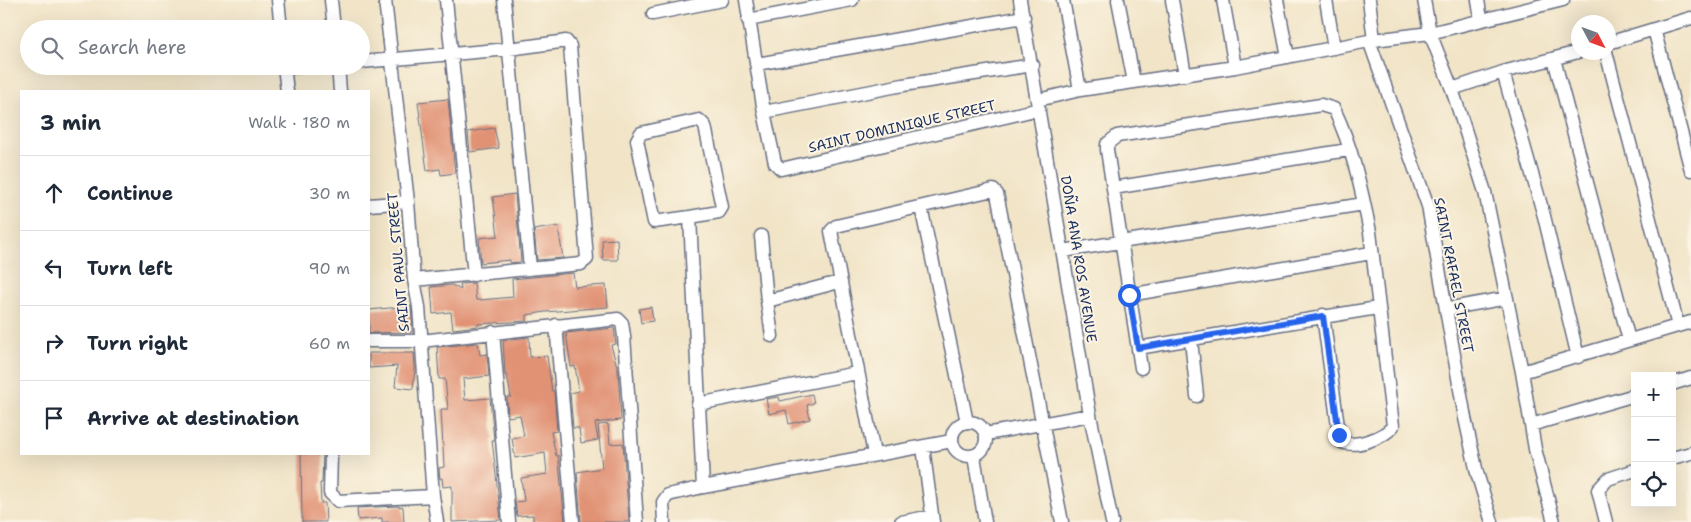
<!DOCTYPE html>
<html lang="en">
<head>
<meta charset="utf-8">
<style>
	body { margin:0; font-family:"Shantell Sans",sans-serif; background:#f6f6f7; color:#1f2937 }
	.controls { position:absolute; right:15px; bottom:15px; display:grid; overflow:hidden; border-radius:0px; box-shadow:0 5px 20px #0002 }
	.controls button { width:45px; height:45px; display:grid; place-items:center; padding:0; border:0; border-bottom:1px solid #e0e1e3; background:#fff; color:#1f2937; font:25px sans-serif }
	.compass { position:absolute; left:1571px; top:15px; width:45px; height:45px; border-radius:50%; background:#fff; box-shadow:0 5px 20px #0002; rotate:131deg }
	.stop { position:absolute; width:15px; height:15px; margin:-11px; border:4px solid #2563eb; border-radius:50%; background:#fff }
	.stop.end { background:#2563eb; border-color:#fff; box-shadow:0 1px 5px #0008 }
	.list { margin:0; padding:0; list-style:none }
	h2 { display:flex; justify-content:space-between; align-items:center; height:65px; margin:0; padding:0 20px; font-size:21px }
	h2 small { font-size:16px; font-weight:400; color:#747a83 }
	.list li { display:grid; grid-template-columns:32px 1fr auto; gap:15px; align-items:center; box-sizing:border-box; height:75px; padding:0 20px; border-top:1px solid #e0e1e3 }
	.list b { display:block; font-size:19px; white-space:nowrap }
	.list em { font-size:16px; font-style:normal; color:#747a83 }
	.icon { flex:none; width:28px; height:28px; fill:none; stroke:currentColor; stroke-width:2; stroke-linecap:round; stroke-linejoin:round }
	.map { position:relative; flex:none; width:1691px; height:522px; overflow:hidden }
	.search { position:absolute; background:#fff; box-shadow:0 5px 20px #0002; left:20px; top:20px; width:350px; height:55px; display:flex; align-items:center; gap:12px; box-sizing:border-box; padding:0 18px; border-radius:28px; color:#747a83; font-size:19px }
	.panel { position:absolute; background:#fff; box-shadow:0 5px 20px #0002; left:20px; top:90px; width:350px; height:365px; border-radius:0px }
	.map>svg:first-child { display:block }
	.building { fill:#e19274 }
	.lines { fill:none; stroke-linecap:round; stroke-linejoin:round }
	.street-casing { stroke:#666e83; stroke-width:15 }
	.street { stroke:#fff; stroke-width:12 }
	.route { stroke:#2563eb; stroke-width:6 }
	.labels { text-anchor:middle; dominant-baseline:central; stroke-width:4; stroke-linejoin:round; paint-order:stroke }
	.street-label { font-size:14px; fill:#1b2f5e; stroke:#fcf5e5 }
</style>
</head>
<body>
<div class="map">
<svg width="1691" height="522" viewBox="0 0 1691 522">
	<rect width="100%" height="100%" fill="#fcf5e5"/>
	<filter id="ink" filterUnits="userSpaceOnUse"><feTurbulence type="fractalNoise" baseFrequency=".02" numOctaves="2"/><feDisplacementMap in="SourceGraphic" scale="10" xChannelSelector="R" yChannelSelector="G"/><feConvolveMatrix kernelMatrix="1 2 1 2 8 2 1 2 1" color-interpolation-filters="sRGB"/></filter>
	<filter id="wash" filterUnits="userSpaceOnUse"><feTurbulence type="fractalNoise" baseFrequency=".0096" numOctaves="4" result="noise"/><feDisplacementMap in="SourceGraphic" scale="20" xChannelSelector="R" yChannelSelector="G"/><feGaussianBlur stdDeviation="1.12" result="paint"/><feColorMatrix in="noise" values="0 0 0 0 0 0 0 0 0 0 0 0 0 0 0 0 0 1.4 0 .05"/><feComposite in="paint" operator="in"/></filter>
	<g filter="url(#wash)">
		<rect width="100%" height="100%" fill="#f1e4c7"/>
		<g id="blocks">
			<path class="building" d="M448,99L455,173L441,175L440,169L427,171L418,102Z
				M494,128L499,148L470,152L468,132Z
				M515,194L521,262L510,263V260L481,263L479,238L498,236L493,197Z
				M558,226L563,258L537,260L534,230Z
				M617,239L618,260H603L602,240Z
				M573,273L575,287L606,285L608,307L545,312L527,315V321L478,324V326L453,329L451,312L433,314L431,287L452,285L461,290L460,284L474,283L476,300H480L513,297L512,279Z
				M411,306L413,332L369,333V310Z
				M651,307L653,321L641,323L639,309Z
				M614,328L616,344L611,345L618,370L621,420L595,423L598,440L581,443L579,428H573L570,393L579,391L575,366L571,367L566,333Z
				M529,337L530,357L547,356L552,391H554L557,431L551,432L556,456L558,455L565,522H533V515L517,516L515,502L524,501L521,478L547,474L545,453L515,458L512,438L524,436L520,415L508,417L507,397H511L507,375H505L503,340Z
				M478,343L480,355L487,354L489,376L463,379L465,400L490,398L494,440H492L501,520L452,522V486L443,487L442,478L440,479L439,468L444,467L441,409H448L445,379H439L437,347Z
				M369,353H414L415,368L413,389L395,387L397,366L369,368Z
				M812,394L814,403L807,405L810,419L789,424L786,410L769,414L766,399L779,397L780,401Z
				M608,424L610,444L623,443L629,522H581L577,472L602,468L598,425Z
				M301,454H323L322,483H320L321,503H325L326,522H302Z
				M397,506L403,507L404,522H382V518L358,520L357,508Z"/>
		</g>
	</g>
	<g filter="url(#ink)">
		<use href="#blocks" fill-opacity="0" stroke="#666e83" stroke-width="1"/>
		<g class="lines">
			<g class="street-casing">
				<path id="street" d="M278,0L281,29
					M331,0L334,29
					M385,0L408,202L414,280L419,307L433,496L437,522
					M446,0L474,275
					M504,0L530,268
					M746,0L764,112L775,163L781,169L1039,109
					M1020,0L1090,415L1112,522
					M1063,0L1080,90
					M1118,0L1134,82
					M1172,0L1185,75
					M1223,0L1235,67
					M1277,0L1288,57
					M1326,0L1334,48
					M1369,0L1374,40L1371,46L1428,206L1465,418L1477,473L1492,522
					M1424,0L1430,33L1452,89L1485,192L1522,372L1535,449L1554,522
					M1478,0L1481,20
					M653,14L722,0
					M748,20L852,0
					M1654,29L1691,170
					M1608,43L1691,18
					M1606,52L1678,326
					M1554,59L1629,340
					M361,62L509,49L560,42L566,41L570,46L587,259L581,264L414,280
					M756,64L1024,17
					M284,66L287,91
					M338,66L340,91
					M285,68L308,66
					M1503,72L1544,216L1578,357
					M1452,89L1503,72L1578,52
					M1038,100L1080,90L1235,67L1374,40L1430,33L1563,0
					M764,112L903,85L1033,65
					M1113,188L1348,150
					M369,205L408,202
					M921,207L967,422
					M761,236L767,301L839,282
					M1063,251L1364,204
					M1129,295L1371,253
					M767,301L772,336
					M1446,309L1507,298
					M556,325L573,522
					M493,332L509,522
					M1191,340L1197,396
					M369,341H421L618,319L622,323L624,336L637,522
					M1138,348L1377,308
					M1141,368L1107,150V144L1117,136L1321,105L1334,109C1352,146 1362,191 1370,232L1393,426C1384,438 1354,449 1340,441L1323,315
					M1522,372L1691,322
					M1672,384L1691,378
					M698,404L857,373
					M952 439a17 17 0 1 1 34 0a17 17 0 1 1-34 0Z
					M1531,425L1635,395
					M986,434L1090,415
					M923,447L933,522
					M331,454L330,493L338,501L433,496
					M874,454L831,231L836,226L993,190L997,194L1062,522
					M974,456L985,522
					M1672,458L1691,453
					M703,487L952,441
					M664,522L663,502L668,495L703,487L690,217L654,222L637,140L641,133L699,120L705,126L722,207L719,212L690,217
					M901,522L932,516
					M1606,522L1598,490L1608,479L1635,470"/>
			</g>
			<use href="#street" class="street"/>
		</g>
	</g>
	<g class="lines" filter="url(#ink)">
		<path class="route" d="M1129,295L1138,348L1323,316L1339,435"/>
	</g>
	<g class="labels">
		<g class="street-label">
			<text transform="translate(902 126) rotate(-13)">SAINT DOMINIQUE STREET</text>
			<text transform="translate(1079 259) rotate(81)">DOÑA ANA ROS AVENUE</text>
			<text transform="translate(398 262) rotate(-95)">SAINT PAUL STREET</text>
			<text transform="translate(1454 275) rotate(79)">SAINT RAFAEL STREET</text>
		</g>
	</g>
</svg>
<div class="controls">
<button>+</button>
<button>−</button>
<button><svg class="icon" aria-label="locate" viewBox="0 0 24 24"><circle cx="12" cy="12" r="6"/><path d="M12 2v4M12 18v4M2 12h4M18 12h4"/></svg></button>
</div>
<svg class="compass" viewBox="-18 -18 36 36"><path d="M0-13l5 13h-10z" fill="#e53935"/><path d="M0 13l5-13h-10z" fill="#747a83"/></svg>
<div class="stop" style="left:1129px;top:295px"></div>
<div class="stop end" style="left:1339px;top:435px"></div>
<div class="search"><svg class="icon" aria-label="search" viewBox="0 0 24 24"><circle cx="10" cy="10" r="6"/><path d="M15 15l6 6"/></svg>Search here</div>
<section class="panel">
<h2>3 min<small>Walk · 180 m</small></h2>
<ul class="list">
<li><svg class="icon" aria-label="ahead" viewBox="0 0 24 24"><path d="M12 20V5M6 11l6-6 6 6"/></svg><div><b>Continue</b></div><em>30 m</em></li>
<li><svg class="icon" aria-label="left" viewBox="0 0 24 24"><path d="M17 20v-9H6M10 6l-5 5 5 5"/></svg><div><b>Turn left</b></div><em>90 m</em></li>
<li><svg class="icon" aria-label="right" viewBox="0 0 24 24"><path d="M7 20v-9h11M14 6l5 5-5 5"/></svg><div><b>Turn right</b></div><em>60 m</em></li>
<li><svg class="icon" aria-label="arrive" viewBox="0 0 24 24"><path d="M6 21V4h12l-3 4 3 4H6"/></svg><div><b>Arrive at destination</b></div></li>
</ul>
</section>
</div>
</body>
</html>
